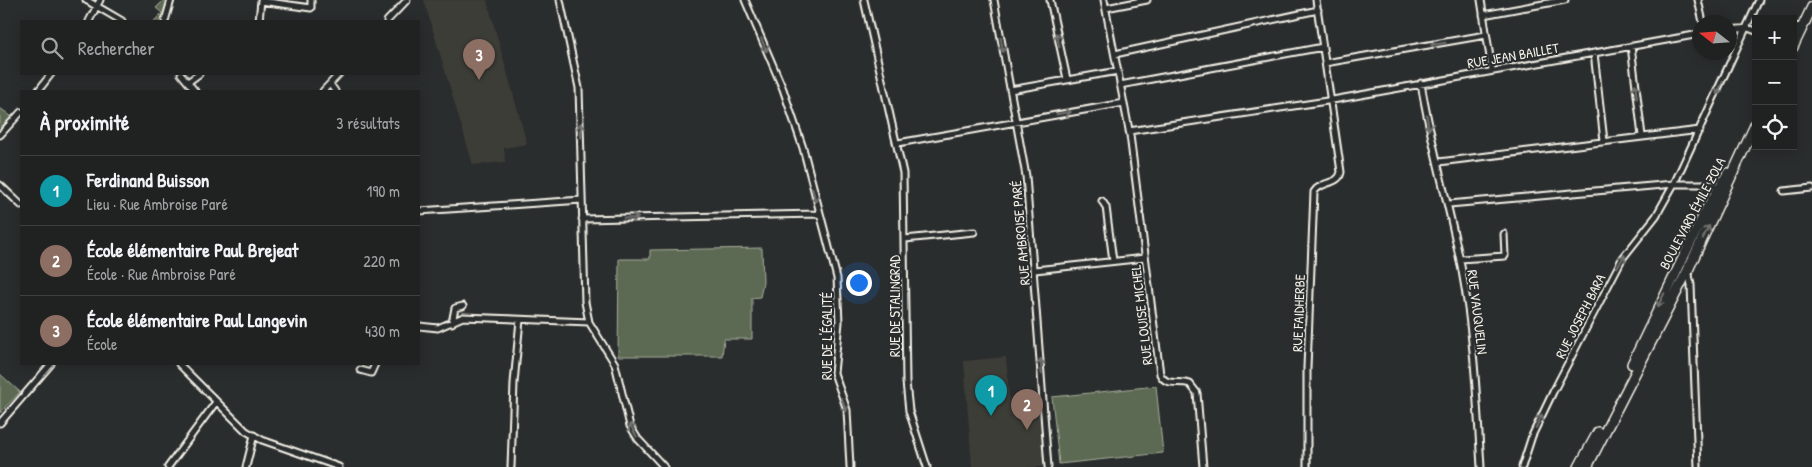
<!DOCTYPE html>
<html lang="fr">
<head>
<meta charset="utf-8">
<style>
	body { margin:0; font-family:"Patrick Hand",sans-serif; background:#282a2a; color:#f1f3f6 }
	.controls { position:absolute; right:15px; top:15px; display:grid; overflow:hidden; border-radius:0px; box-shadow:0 2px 12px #0003 }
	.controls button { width:45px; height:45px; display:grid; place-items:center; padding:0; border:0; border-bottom:1px solid #3d3f40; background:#202222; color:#f1f3f6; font:25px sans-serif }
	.compass { position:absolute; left:1692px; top:15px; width:45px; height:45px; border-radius:50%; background:#202222; box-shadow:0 2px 12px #0003; rotate:287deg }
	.you { position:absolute; left:858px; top:282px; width:18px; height:18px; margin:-12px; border:4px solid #fff; border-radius:50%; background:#1a73e8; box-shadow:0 0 0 8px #1a73e833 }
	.badge { display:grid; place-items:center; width:32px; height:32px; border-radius:50%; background:#db2777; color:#fff; font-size:16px; font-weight:700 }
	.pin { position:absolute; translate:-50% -41px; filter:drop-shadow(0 1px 2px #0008) }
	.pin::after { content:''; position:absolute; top:26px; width:18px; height:15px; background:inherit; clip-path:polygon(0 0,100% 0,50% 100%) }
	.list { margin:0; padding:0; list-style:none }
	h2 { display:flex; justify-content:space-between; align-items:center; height:65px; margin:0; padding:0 20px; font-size:21px }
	h2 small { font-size:16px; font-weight:400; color:#a2a4a5 }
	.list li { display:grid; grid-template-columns:32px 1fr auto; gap:15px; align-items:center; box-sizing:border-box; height:70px; padding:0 20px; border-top:1px solid #3d3f40 }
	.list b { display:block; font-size:19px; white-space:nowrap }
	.list p { margin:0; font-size:16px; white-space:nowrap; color:#a2a4a5 }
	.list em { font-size:16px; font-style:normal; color:#a2a4a5 }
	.icon { flex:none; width:28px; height:28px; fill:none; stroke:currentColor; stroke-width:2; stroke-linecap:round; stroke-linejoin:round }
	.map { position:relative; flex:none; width:1812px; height:467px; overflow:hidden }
	.search { position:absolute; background:#202222; box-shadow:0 2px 12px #0003; left:20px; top:20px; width:400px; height:55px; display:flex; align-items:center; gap:12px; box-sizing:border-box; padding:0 18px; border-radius:0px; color:#a2a4a5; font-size:19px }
	.panel { position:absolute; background:#202222; box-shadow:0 2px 12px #0003; left:20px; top:90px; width:400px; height:275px; border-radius:0px }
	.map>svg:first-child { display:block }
	.built { fill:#3d3c38 }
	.green { fill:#5d6a52; stroke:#a8ae9d }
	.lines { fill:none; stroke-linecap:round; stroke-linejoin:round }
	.minor-casing { stroke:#f4f1e8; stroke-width:9 }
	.primary-casing { stroke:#f4f1e8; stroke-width:12 }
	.minor { stroke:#2a2d2e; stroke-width:5 }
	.primary { stroke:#2a2d2e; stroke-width:9 }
	.oneway { stroke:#71726f }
	.labels { text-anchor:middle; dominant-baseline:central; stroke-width:4; stroke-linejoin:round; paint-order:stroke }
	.street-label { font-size:14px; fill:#f4f1e8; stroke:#2a2d2e }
</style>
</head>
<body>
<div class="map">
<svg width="1812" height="467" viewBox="0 0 1812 467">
	<rect width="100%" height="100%" fill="#2a2d2e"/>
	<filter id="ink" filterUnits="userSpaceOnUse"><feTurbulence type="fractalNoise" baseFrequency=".02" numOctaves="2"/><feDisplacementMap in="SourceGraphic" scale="10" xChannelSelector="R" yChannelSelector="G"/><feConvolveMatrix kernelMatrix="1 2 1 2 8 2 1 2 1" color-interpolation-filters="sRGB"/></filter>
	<g filter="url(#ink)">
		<path class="built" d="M424,0H487L527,144L504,148L505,162L473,165Z
			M1006,357L1010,406L1039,401L1044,467H972L964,361Z"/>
		<path class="green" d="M164,0H171L165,21H154L162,13L156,8Z
			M0,108L12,117L0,128Z
			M762,248L763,282L760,297L752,298V339H724L722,356H618L619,259H650V250Z
			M0,374L20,392L0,413Z
			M1156,386L1163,453L1059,464L1052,397Z"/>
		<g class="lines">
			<g class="minor-casing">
				<path id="minor" d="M86,0L122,21
					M560,0L579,88L585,302L589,322L615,364L630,426L638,439L664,467
					M745,0L783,89L803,148L837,278L839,322L834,373L847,410L850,467
					M864,0L903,173L906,382L909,411L927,467
					M994,0L1026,176L1048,467
					M1050,0L1067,79
					M1104,0L1130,135L1160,374C1166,387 1178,380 1190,384L1197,393L1203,467
					M1481,0L1492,70
					M1698,0L1703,22
					M261,1L311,8V0
					M1106,8L1147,0
					M1483,15L1565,0
					M89,21L100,0
					M165,21L171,0
					M259,21L261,0
					M387,21L407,0
					M1793,27L1803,26
					M1748,28L1756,31
					M1730,30L1748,28
					M1631,46L1642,136
					M1594,53L1604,141
					M1115,54L1318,10
					M1325,63L1486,35
					M181,74L195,91
					M188,82L199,74
					M1421,83C1431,146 1450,208 1462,271C1474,335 1477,402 1481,467
					M330,84L335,91
					M1120,85L1323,47
					M1010,90L1118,71
					M38,91L51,74
					M323,91L339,74
					M1129,131L1327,101L1700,34
					M0,135L21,112
					M898,143L1124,103
					M1439,162L1700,130
					M0,185L21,205
					M1784,191L1812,188
					M1102,201L1106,207L1113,261
					M1449,204L1674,184H1711L1719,187
					M419,211L582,200
					M582,219L819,214
					M905,239L974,232
					M1460,259L1505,256L1504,234
					M1035,270L1145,258
					M1688,270L1691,285L1698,467
					M452,323L455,308L463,306
					M419,326L438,328L463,317L589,322
					M179,364L246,431L262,440L339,467
					M360,370L371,373L375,364
					M0,423L51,364
					M168,467L216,402
					M246,467L254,435
					M511,467L514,383L520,320
					M1307,467V368L1314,192C1320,181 1339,185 1341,172L1316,0
					M1522,467L1532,436L1553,392L1622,259L1656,216L1674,184L1759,0"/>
			</g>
			<g class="primary-casing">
				<path id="primary" d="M1793,47L1812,7
					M1632,364L1708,206L1728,173
					M1579,467L1598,432
					M1587,467L1688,270L1756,123"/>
			</g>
			<use href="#minor" class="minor"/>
			<use href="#primary" class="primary"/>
		</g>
		<defs><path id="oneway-shaft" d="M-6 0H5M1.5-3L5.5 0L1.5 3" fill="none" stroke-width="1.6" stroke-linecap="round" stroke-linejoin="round" transform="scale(1.25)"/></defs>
		<g class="oneway">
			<use href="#oneway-shaft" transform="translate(1058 40) rotate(-102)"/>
			<use href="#oneway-shaft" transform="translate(1438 44) rotate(170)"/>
			<use href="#oneway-shaft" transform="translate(764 45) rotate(67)"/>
			<use href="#oneway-shaft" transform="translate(1002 45) rotate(80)"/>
			<use href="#oneway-shaft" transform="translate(1720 88) rotate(115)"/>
			<use href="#oneway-shaft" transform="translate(1636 91) rotate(-97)"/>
			<use href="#oneway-shaft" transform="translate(1064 113) rotate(-10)"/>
			<use href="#oneway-shaft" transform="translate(1428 123) rotate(81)"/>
			<use href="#oneway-shaft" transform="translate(581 130) rotate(-91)"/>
			<use href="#oneway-shaft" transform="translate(814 195) rotate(77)"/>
			<use href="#oneway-shaft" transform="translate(631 218) rotate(-1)"/>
			<use href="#oneway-shaft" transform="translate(1706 232) rotate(-64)"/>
			<use href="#oneway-shaft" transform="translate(1621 261) rotate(-58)"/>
			<use href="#oneway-shaft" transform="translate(1661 300) rotate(116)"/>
			<use href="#oneway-shaft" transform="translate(1041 366) rotate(-94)"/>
			<use href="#oneway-shaft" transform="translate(844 405) rotate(71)"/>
			<use href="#oneway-shaft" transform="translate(1539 421) rotate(-65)"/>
			<use href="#oneway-shaft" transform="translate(633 430) rotate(-118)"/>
		</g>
	</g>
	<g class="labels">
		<g class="street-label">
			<text transform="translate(1513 55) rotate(-10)">RUE JEAN BAILLET</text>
			<text transform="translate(1692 213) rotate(-62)">BOULEVARD ÉMILE ZOLA</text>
			<text transform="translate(1020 233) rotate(-95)">RUE AMBROISE PARÉ</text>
			<text transform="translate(894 306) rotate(-90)">RUE DE STALINGRAD</text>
			<text transform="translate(1478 312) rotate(83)">RUE VAUQUELIN</text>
			<text transform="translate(1298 313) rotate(-88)">RUE FAIDHERBE</text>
			<text transform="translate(1141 315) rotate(-97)">RUE LOUISE MICHEL</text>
			<text transform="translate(1580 316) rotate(-63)">RUE JOSEPH BARA</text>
			<text transform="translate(826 336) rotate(-90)">RUE DE L'ÉGALITÉ</text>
		</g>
	</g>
</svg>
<div class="controls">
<button>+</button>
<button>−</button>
<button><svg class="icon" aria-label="locate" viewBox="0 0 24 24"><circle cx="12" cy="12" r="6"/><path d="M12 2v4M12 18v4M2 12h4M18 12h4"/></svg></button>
</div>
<svg class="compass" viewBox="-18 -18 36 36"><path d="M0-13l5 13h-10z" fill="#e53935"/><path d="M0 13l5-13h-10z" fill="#a2a4a5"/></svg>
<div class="you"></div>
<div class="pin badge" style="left:991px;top:416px;background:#0f9aa8">1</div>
<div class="pin badge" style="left:1027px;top:430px;background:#8d6e63">2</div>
<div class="pin badge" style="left:479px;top:80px;background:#8d6e63">3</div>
<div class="search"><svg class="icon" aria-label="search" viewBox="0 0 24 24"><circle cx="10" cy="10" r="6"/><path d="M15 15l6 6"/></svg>Rechercher</div>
<section class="panel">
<h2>À proximité<small>3 résultats</small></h2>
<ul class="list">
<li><span class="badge" style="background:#0f9aa8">1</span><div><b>Ferdinand Buisson</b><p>Lieu · Rue Ambroise Paré</p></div><em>190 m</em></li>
<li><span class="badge" style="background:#8d6e63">2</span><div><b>École élémentaire Paul Brejeat</b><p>École · Rue Ambroise Paré</p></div><em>220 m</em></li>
<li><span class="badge" style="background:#8d6e63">3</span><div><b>École élémentaire Paul Langevin</b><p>École</p></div><em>430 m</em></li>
</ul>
</section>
</div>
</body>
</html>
